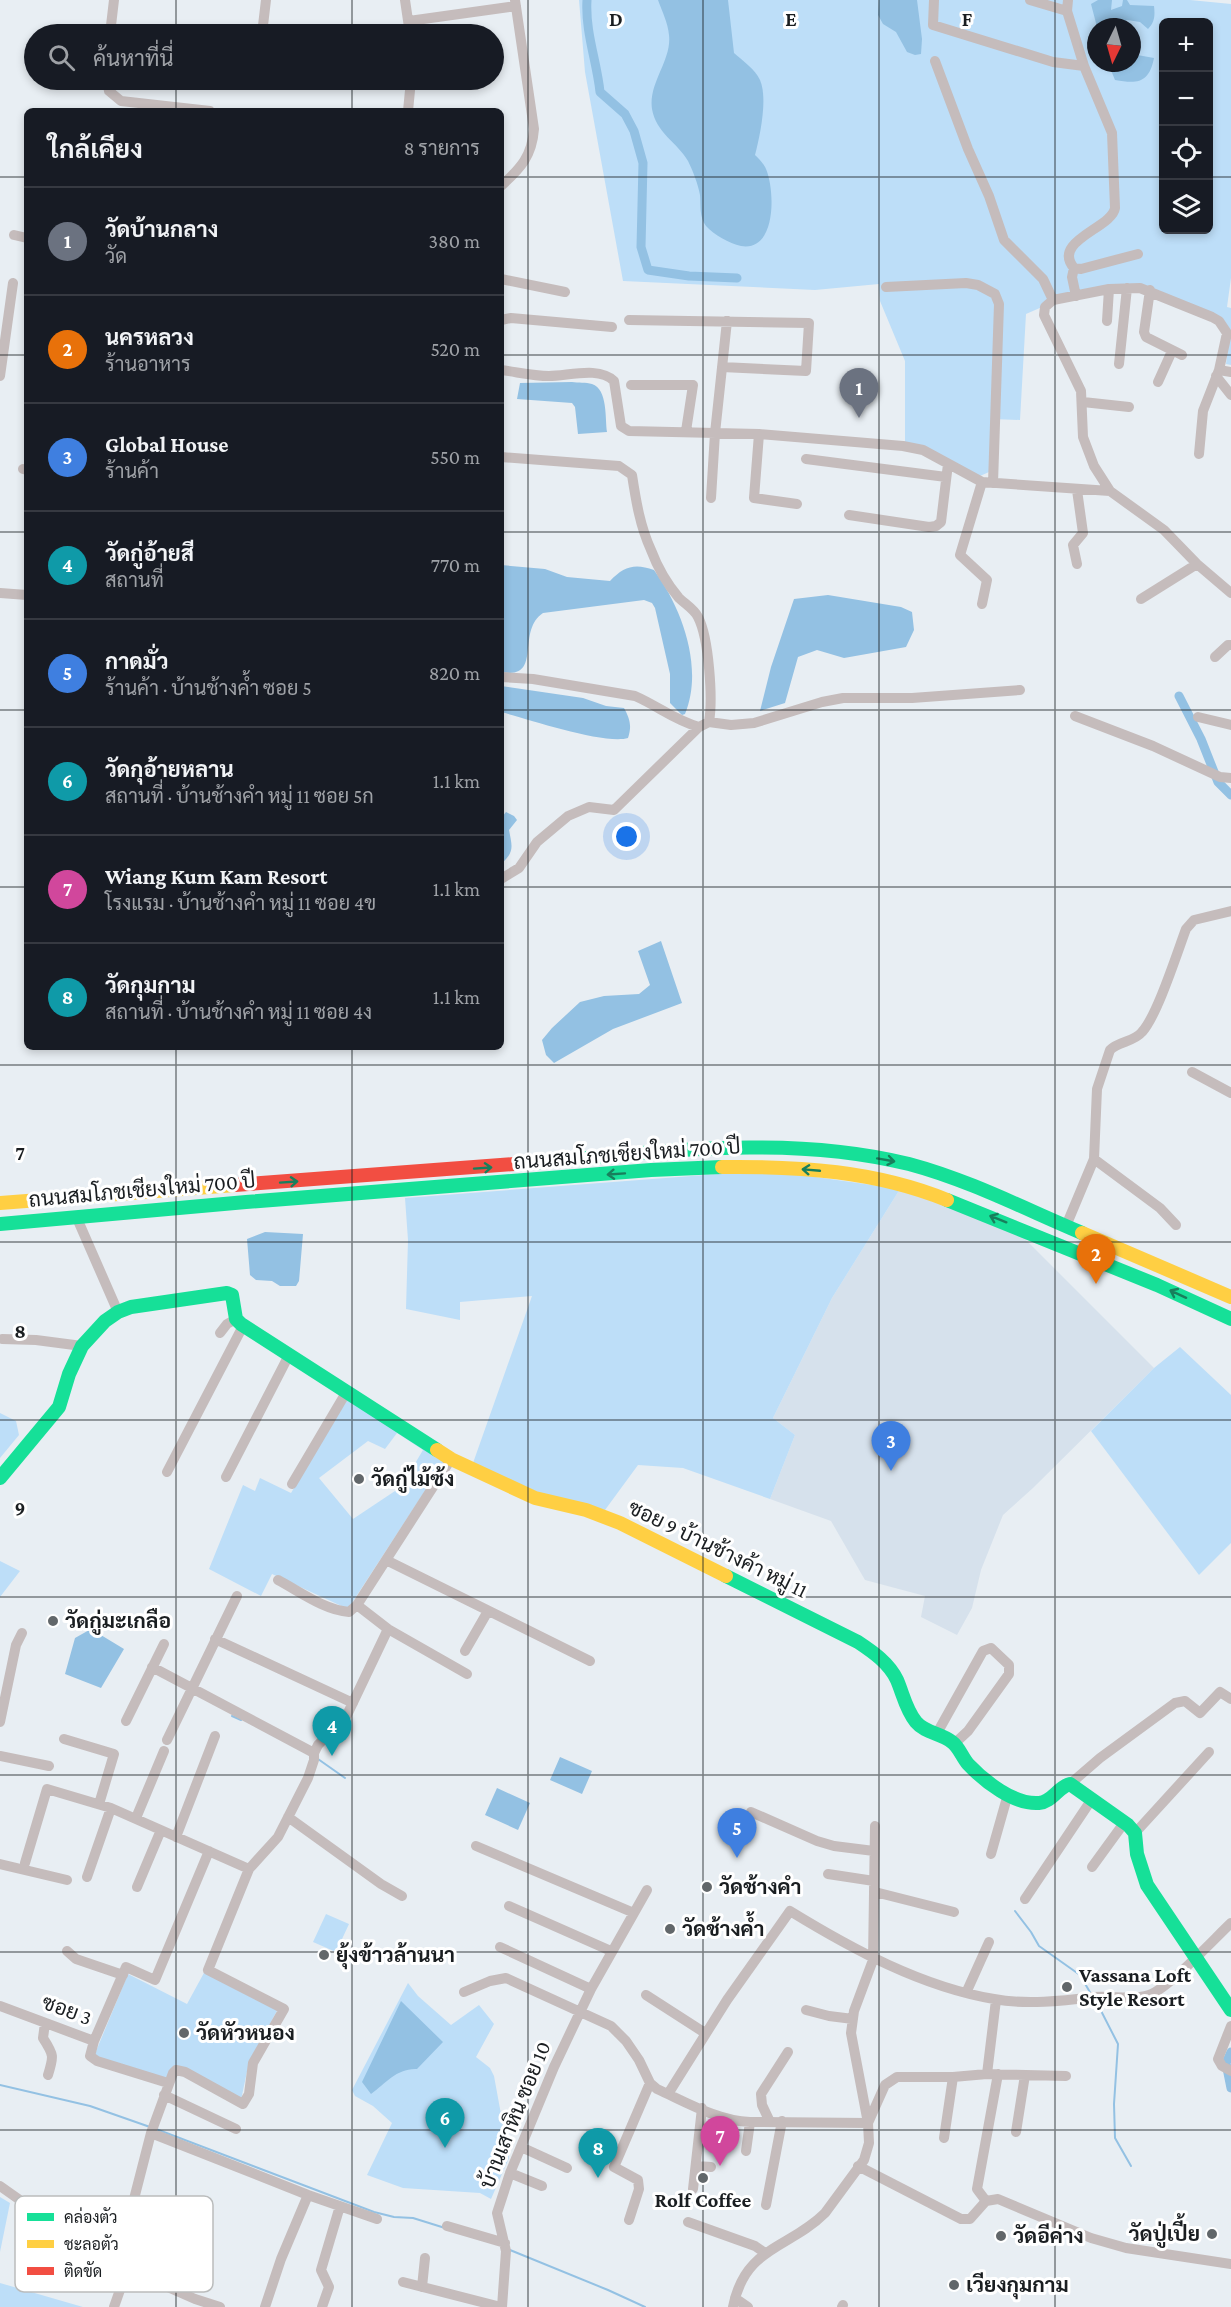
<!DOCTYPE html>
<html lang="th">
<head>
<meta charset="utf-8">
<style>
	body { margin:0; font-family:"Crimson Pro",Sarabun,serif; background:#20242c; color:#f1f3f6 }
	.controls { position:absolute; right:18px; top:18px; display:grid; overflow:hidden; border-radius:9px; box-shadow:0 3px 9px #0003 }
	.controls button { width:54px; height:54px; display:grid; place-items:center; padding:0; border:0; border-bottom:2px solid #363941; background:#171b24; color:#f1f3f6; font:30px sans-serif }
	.compass { position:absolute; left:1087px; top:18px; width:54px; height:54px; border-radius:50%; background:#171b24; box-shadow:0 3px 9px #0003; rotate:185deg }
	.you { position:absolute; left:627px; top:837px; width:21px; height:21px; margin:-15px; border:4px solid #fff; border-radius:50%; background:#1a73e8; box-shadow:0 0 0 9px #1a73e833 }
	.badge { display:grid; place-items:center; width:39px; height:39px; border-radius:50%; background:#0b8043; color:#fff; font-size:20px; font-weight:700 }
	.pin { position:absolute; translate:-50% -50px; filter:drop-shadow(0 2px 3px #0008) }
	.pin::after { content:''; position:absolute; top:32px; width:21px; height:18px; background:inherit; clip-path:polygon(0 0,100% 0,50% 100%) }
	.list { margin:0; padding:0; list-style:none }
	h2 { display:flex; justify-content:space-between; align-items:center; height:78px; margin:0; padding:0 24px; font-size:26px }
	h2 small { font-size:20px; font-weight:400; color:#9ea1a6 }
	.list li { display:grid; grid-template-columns:39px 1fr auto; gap:18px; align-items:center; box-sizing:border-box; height:108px; padding:0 24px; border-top:2px solid #363941 }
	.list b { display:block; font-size:22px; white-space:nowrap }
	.list p { margin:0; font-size:20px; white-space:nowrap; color:#9ea1a6 }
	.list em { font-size:20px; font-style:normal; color:#9ea1a6 }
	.icon { flex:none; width:33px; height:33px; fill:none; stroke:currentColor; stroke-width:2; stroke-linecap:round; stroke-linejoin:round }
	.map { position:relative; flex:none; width:1231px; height:2307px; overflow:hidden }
	.search { position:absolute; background:#171b24; box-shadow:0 3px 9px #0003; left:24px; top:24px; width:480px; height:66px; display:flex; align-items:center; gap:15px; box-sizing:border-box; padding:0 21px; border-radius:33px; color:#9ea1a6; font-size:22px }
	.panel { position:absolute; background:#171b24; box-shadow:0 3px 9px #0003; left:24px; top:108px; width:480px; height:942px; border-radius:9px }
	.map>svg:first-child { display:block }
	.built { fill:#d6e1ec }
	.green { fill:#bddef8; fill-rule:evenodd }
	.water { fill:#93c1e3 }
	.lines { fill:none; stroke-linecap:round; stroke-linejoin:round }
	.stream { stroke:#93c1e3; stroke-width:2 }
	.canal { stroke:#93c1e3; stroke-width:9 }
	.street { stroke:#c5bcbc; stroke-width:10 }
	.fast { stroke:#16e098; stroke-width:14 }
	.slow { stroke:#ffcf43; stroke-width:14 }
	.jam { stroke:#f24e42; stroke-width:14 }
	.oneway { stroke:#187f5c }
	.grid { fill:none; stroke:#1a1e21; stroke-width:1.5; stroke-opacity:0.55 }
	.poi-dot { fill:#62676a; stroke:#fff; stroke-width:2 }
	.labels { text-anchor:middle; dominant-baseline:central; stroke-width:6; stroke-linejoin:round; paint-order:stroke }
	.street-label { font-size:21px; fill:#1a1e21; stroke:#fff }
	.poi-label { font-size:21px; font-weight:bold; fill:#1a1e21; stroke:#fff; text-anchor:start }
	.key { fill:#fff; stroke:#babcbc; stroke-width:1.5 }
	.key-label { font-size:16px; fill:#1a1e21 }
	.grid-label { font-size:20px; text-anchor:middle; font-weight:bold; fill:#1a1e21; stroke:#fff; stroke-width:6; stroke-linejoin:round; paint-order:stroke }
</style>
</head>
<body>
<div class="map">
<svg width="1231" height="2307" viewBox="0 0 1231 2307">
	<rect width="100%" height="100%" fill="#e8eef3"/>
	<path class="built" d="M900,1189L1019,1233L1154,1368L1033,1488L1003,1515L981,1570L972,1608L957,1635L921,1617L925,1596L865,1580L831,1521L770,1499L795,1435L773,1418L832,1298Z"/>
	<path class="green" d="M579,0H1190L1231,4V278L1227,307L1231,308V365L1226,364L1230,333L1219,317L1140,286L1081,290L1026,314L1020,420L992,419L989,472L980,476L905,443V361L880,301L879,284L815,290L623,281L585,72ZM1164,22H1208V230H1164ZM1096,27H1132V63H1096Z
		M731,1173H788L900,1189L832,1298L773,1418L795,1435L770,1499L683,1468L638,1465L605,1510L552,1499L473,1463L532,1296L460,1302V1320L406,1309L408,1240L405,1198Z
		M1180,1347L1231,1395V1543L1199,1575L1091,1431L1154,1368Z
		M348,1398L445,1460L348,1609L272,1574L261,1596L209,1569L243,1485L255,1491L260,1478L291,1493ZM397,1433L423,1450L401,1487L353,1519L319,1478L368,1441L385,1449Z
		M0,1413L16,1421L19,1435L0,1458Z
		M0,1561L20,1571L0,1597Z
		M326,1914L349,1924L336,1952L313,1942Z
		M205,1971L278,2009L249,2062L241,2100L178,2066L166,2080L94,2056L128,1974L187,2004Z
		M408,1983L418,1996L451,2025L479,2005L494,2024L476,2057L490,2068L494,2076L509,2158L491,2199L480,2193L403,2188L367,2175L392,2123L373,2106L355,2096L352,2090Z
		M0,2197L10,2203L0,2252Z
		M0,2283L83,2307H0Z"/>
	<path class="water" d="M658,0H728L734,53C743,61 755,69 760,80C768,98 760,136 755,155C759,159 764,164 766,169C775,190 777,252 741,246C729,243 714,235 706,226C699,217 701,205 700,195C698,184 693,171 688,161C677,142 656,133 652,109C648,83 672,60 669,35C668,23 662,11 658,0Z
		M879,0H917L922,39L921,54L915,55L907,52L896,32L883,24L878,15Z
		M1098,0H1112L1111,10L1122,6L1123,0H1127L1130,5L1154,6C1155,15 1155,22 1148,29L1140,22L1127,20L1116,27H1097L1091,4Z
		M1132,54L1154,58C1149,83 1138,84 1115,80L1108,63H1132Z
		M572,382C578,383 586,382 592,384C608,389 605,419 607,432L578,434L575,407L572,403L517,399L520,383Z
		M501,565L545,569L567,577L610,581C624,566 635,563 654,570C682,608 704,668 685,714L682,715L670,703V674L655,608L652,603L644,600L543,613C515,632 544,680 501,672Z
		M828,595L901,607L912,612L914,630L906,647L844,658L817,650L798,657L785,703L760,711L771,667L794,599Z
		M501,686L583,698L606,706L624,708C630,719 632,726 628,738C605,745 528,719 501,712Z
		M506,812L514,816L517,820L509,830C512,846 515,852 501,864V830L503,826L502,817Z
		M661,941L682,1003L613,1029L554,1063L546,1055L542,1040L552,1028L580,1002L604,996L639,994L650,985L638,951Z
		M265,1232L303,1234L299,1281L296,1286H280L272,1281L256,1280L250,1275L247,1239Z
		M91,1629L124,1649L101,1688L65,1674L75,1638Z
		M560,1757L592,1771L582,1794L550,1780Z
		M497,1788L530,1803L518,1830L485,1815Z
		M401,2001L443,2042L417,2069C397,2068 386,2083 371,2094L362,2082Z"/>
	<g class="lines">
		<path class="stream" d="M232,1716L241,1720
			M318,1759L345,1778
			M1015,1911L1031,1932L1039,1946L1080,1975L1091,1994
			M1096,2001L1118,2044L1114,2104L1115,2138L1131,2166
			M0,2085L90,2106L150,2127
			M156,2129L374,2212L394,2217L413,2218L445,2228
			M510,2250L608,2290L645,2307"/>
		<path class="canal" d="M587,0C585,32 597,62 600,92L625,114L634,131L643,163L641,247L648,270L689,276L737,278
			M1179,696L1201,739L1218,782L1231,795
			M1231,2052L1226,2063L1231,2088"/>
		<path class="street" d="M405,0L410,34
			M934,0L933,25L1053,62L1084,66
			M1030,0L1067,11
			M1068,0L1067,11L1084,66L1112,133L1115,208C1112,228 1051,241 1074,268L1081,269L1138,254
			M409,21L516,6
			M110,34L114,0
			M262,34L266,0
			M935,61L968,149L989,196L1004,240L1043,279L1053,300
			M107,80L109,91L121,101L210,111
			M408,111L411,80
			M501,186C521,168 532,156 534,129L515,0
			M14,235L27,238
			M1074,268L1072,277L1076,296
			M501,279L565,292
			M886,287L966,283L978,285L995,294L999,304L993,483
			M1150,290L1144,332L1146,337L1182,355
			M501,320L511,318L612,327
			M629,320L809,323L806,371L722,367
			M1107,321L1109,289
			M1119,364L1127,288
			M501,370C517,372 533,376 549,376C568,376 599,366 614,381L621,426L629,431L759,434L903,446L923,450L982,482L1110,491L1164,530L1197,564L1231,593
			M1219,370L1231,372
			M0,376L13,283
			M1216,376L1231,395
			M1158,382L1172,351
			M631,385H693L686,431
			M1083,402L1129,407
			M759,434L754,498L797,504
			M501,457L619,466L632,475C636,501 640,526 651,550C657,566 668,585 679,598C685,604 694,609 698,617C709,638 713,699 709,722
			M806,459L946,477
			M23,469L27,470
			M1077,490L1083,533L1073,545L1077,564
			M1110,491L1094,466L1083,437L1081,391L1044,315L1045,307L1053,300L1109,289L1140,288L1212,317L1219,321L1227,333L1219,370L1203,411L1199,454
			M711,498L715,433L727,321
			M849,515L929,527L936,526L941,522L948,464
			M0,593L27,595
			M1141,599L1197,564
			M982,604L987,580L960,555L982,482
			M1215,657L1228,645H1231
			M501,677L533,679L635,696C658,706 674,720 699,727
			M1075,716L1153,746L1220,777L1231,778
			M1198,717L1231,725
			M709,722L731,725L754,723L822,702L843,698H912L1020,690
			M501,879L519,868L537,842L568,816L589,807L614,810L699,727L709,722
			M1192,1072L1231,1093
			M1094,1159L1160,1208L1176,1225
			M76,1216L118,1312
			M1066,1226L1094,1159L1097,1089L1110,1050C1119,1041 1134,1042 1142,1032C1157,1016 1177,953 1186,929L1194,920L1231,911
			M220,1333L227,1324L236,1319
			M2,1339L36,1340L82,1346
			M167,1472L243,1326
			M226,1477L289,1355
			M292,1484L347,1391
			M386,1560L590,1661
			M278,1580C299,1591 324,1610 349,1612L357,1605
			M388,1629L467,1674
			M215,1639L353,1703
			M465,1651L488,1611
			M152,1667L314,1753
			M126,1721L164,1644
			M0,1722L16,1645L22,1633
			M936,1735L983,1651L991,1648L1009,1665V1674L968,1731L954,1744
			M64,1739L114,1754L99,1804
			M167,1740L237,1596
			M0,1756L49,1766
			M1070,1784L1100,1758L1175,1703L1185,1701L1200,1713L1220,1692L1231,1699
			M751,1812L817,1841L834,1846L874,1851
			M288,1817L381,1884L402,1896
			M136,1818L164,1751
			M1135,1833L1209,1752
			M176,1837L215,1736
			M476,1846L634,1913
			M991,1854L1008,1794
			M25,1863L47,1789L111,1808L249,1869
			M0,1864L67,1880
			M1092,1867L1124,1823
			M828,1874L874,1881
			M87,1877L111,1808
			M137,1887L161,1830
			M875,1892L954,1912
			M1025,1899L1092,1799
			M509,1906L611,1951
			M500,1947L591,1989
			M67,1951L76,1959L123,1975
			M464,1992L490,1981L506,1978L611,2026L626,2041L639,2060L650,2083L657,2089C686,2102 718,2121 750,2122L868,2123
			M966,1993L989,1942
			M646,1995L705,2033
			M0,2006L94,2041L90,2056L97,2061L168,2083
			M806,2010L829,2016L853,2019
			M45,2023L43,2038C54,2055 54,2056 48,2075
			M1231,2026L1218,2059L1222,2066L1231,2071
			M94,2041L126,1967L155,1980L209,1851
			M987,2074L996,2000
			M668,2094L727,2000L790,1911C852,1949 922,1987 994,1999C1026,2005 1062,2001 1094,1997C1112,1995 1132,2001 1149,1995C1169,1988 1213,1940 1231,1923
			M164,2095L236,2129
			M770,2122L762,2105L761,2094L788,2052
			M868,2123L885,2085L897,2077H953L987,2074L1066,2076
			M1016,2132L1025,2075
			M151,2133L308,2195L377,2219
			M944,2138L953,2077
			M521,2147L567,2168
			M746,2151L750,2122
			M697,2166L711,2167
			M858,2166L961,2219H970L986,2201L998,2199L1091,2238L1126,2248L1231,2264
			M510,2173L542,2186
			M0,2186L102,2258L195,2299L220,2307
			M693,2189L702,2108
			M986,2201L977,2189L998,2074
			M766,2205L782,2121
			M629,2220L639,2189L638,2180L614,2167L650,2083
			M688,2222L755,2246L765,2253
			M447,2226L505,2243
			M117,2265L151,2133L173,2073L176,2070L185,2072L243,2104L249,2094L253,2063L284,2009L208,1970L249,1869L278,1837L308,1778L314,1760V1753L318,1745L347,1715L388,1629L357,1605L451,1459
			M46,2280L59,2254L74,2238
			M403,2282L501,2307
			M422,2287L425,2258
			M735,2298L748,2307
			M114,2307L127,2270
			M265,2307L281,2259L308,2195
			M322,2307L329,2287L321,2270L340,2206
			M502,2307L506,2251L497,2213L510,2173L554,2067L591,1989L647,1890
			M733,2307C745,2246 789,2249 825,2213L864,2160L869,2143L868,2123L851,2033L854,2011L873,1960L875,1826
			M842,2307L843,2305"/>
		<path class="fast" d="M528,1163C654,1153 784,1133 909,1164C969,1180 1025,1209 1082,1233
			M947,1200L1157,1285L1231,1319
			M0,1224L246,1202L651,1170L722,1167
			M0,1478L59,1407L69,1374L82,1346L105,1321L118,1312L131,1307L227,1293L232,1295L236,1319L241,1324L437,1450
			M726,1576L858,1642C873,1652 889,1663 897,1680C903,1694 906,1710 916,1722C925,1733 941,1733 952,1742C959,1747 962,1757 968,1764C984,1781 1014,1805 1039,1803C1052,1802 1058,1787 1070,1784L1128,1825L1135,1833L1137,1854L1147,1885L1231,2010"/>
		<path class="slow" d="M722,1167C799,1166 876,1171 947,1200
			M0,1203L235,1185
			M1082,1233L1231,1297
			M437,1450L451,1459L535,1498L586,1510L620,1523L726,1576"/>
		<path class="jam" d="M235,1185L528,1163"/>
	</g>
	<defs><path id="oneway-shaft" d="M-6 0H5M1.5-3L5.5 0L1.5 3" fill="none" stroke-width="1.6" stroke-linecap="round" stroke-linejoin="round" transform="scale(1.5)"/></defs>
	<g class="oneway">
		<use href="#oneway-shaft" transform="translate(886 1160) rotate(10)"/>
		<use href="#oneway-shaft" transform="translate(483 1168) rotate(-4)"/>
		<use href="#oneway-shaft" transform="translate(811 1170) rotate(-175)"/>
		<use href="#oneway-shaft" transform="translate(616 1174) rotate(176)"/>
		<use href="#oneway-shaft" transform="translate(289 1182) rotate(-4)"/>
		<use href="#oneway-shaft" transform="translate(998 1219) rotate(-158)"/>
		<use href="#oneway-shaft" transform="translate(1178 1294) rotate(-155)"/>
	</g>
	<path class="grid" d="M176,0V34M352,0V34M528,0V2307M703,0V2307M879,0V2307M1055,0V2307M176,80V111M352,80V111M0,177H27M501,177H1164M1208,177H1231M0,355H27M501,355H1231M0,532H27M501,532H1231M0,710H27M501,710H1231M0,887H27M501,887H1231M176,1047V2307M352,1047V2307M0,1065H1231M0,1242H1231M0,1420H1231M0,1597H1231M0,1775H1231M0,1952H1231M0,2130H1231"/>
	<g class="poi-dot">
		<circle cx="359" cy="1479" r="6"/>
		<circle cx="53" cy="1621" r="6"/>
		<circle cx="707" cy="1887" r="6"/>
		<circle cx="670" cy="1929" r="6"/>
		<circle cx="324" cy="1955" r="6"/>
		<circle cx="1067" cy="1987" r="6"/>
		<circle cx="184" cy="2033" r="6"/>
		<circle cx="703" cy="2178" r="6"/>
		<circle cx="1212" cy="2234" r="6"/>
		<circle cx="1001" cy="2236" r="6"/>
		<circle cx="954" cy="2285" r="6"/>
	</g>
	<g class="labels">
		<g class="street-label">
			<text transform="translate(627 1154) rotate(-4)">ถนนสมโภชเชียงใหม่ 700 ปี</text>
			<text transform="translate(142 1190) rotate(-5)">ถนนสมโภชเชียงใหม่ 700 ปี</text>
			<text transform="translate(718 1549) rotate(26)">ซอย 9 บ้านช้างค้า หมู่ 11</text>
			<text transform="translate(67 2010) rotate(20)">ซอย 3</text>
			<text transform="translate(515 2115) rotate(-68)">บ้านเสาหิน ซอย 10</text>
		</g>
		<g class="poi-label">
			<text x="371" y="1479">วัดกู่ไม้ซ้ง</text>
			<text x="65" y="1621">วัดกู่มะเกลือ</text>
			<text x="719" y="1887">วัดช้างคำ</text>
			<text x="682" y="1929">วัดช้างค้ำ</text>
			<text x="336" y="1955">ยุ้งข้าวล้านนา</text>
			<text x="1079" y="1975">Vassana Loft<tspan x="1079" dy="24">Style Resort</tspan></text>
			<text x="196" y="2033">วัดหัวหนอง</text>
			<text x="703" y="2200" text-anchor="middle">Rolf Coffee</text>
			<text x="1200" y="2234" text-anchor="end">วัดปู่เปี้ย</text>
			<text x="1013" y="2236">วัดอีค่าง</text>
			<text x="966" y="2285">เวียงกุมกาม</text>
		</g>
	</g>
	<rect x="15" y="2196" width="198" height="96" rx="9" class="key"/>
	<rect x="27" y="2213" width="27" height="8" fill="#16e098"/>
	<rect x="27" y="2240" width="27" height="8" fill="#ffcf43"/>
	<rect x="27" y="2267" width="27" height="8" fill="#f24e42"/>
	<g class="key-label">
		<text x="64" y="2223">คล่องตัว</text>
		<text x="64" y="2250">ชะลอตัว</text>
		<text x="64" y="2277">ติดขัด</text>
	</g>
	<g class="grid-label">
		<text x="616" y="26">D</text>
		<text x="791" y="26">E</text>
		<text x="967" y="26">F</text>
		<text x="20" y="1160">7</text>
		<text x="20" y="1338">8</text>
		<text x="20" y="1515">9</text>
	</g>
</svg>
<div class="controls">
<button>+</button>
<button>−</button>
<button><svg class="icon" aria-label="locate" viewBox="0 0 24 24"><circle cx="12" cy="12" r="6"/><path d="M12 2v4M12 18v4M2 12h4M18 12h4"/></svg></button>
<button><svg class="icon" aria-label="layers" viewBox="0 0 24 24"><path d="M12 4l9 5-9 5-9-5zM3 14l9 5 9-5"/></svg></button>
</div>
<svg class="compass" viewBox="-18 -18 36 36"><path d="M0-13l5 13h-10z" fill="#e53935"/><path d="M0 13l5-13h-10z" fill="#9ea1a6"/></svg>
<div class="you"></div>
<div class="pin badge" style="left:859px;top:418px;background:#6b7280">1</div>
<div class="pin badge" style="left:1096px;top:1284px;background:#e8710a">2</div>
<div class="pin badge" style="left:891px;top:1471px;background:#3f7fe0">3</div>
<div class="pin badge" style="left:332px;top:1756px;background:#0f9aa8">4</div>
<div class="pin badge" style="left:737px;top:1858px;background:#3f7fe0">5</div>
<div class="pin badge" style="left:445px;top:2148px;background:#0f9aa8">6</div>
<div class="pin badge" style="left:720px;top:2166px;background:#d1479c">7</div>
<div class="pin badge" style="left:598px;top:2178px;background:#0f9aa8">8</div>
<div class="search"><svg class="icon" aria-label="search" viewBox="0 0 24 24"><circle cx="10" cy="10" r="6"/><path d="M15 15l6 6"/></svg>ค้นหาที่นี่</div>
<section class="panel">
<h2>ใกล้เคียง<small>8 รายการ</small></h2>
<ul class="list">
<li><span class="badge" style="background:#6b7280">1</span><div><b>วัดบ้านกลาง</b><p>วัด</p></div><em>380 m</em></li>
<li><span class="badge" style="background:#e8710a">2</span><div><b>นครหลวง</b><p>ร้านอาหาร</p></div><em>520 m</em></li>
<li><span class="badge" style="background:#3f7fe0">3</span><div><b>Global House</b><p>ร้านค้า</p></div><em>550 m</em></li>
<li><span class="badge" style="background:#0f9aa8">4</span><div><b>วัดกู่อ้ายสี</b><p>สถานที่</p></div><em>770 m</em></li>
<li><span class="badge" style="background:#3f7fe0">5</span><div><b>กาดมั่ว</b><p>ร้านค้า · บ้านช้างค้ำ ซอย 5</p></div><em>820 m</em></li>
<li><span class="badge" style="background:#0f9aa8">6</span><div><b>วัดกุอ้ายหลาน</b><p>สถานที่ · บ้านช้างคำ หมู่ 11 ซอย 5ก</p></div><em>1.1 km</em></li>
<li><span class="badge" style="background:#d1479c">7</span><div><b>Wiang Kum Kam Resort</b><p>โรงแรม · บ้านช้างคำ หมู่ 11 ซอย 4ข</p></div><em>1.1 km</em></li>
<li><span class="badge" style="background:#0f9aa8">8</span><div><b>วัดกุมกาม</b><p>สถานที่ · บ้านช้างคำ หมู่ 11 ซอย 4ง</p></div><em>1.1 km</em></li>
</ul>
</section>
</div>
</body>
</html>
